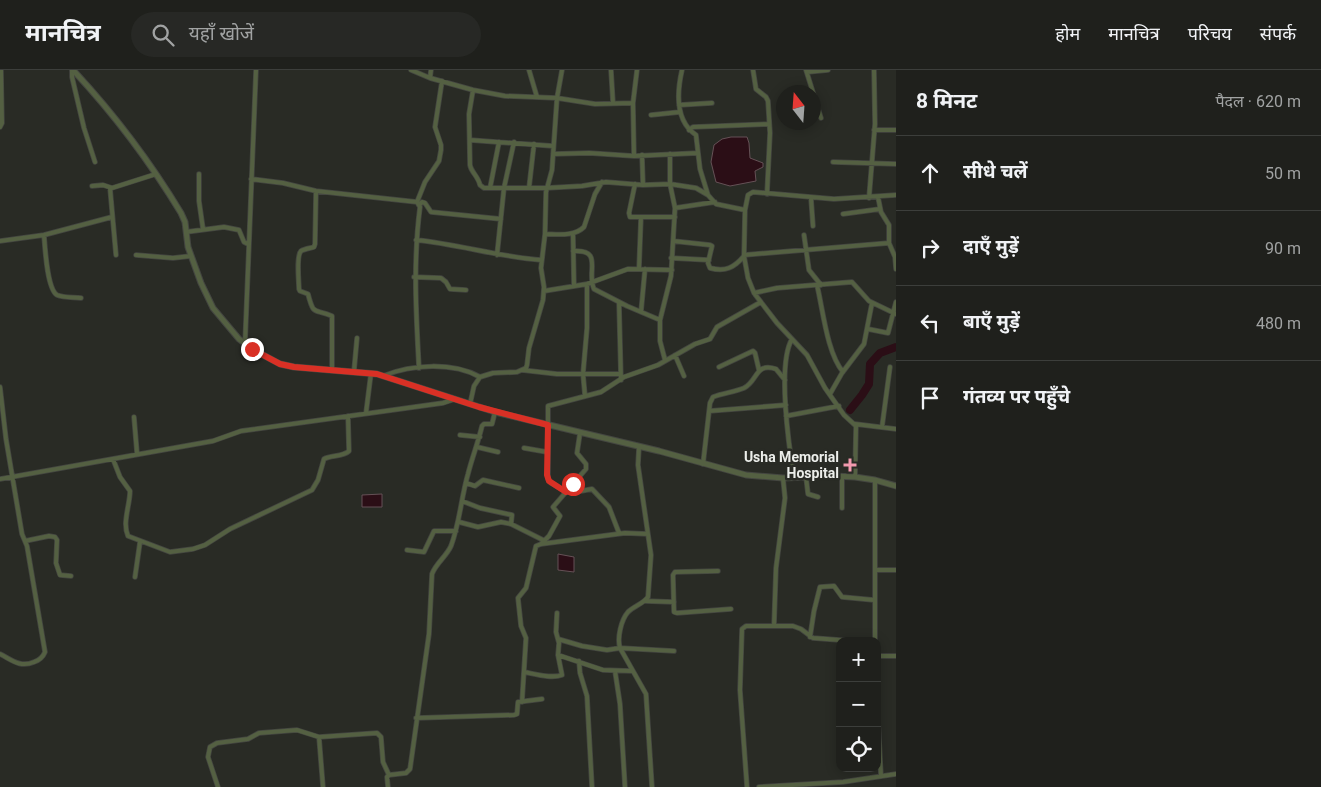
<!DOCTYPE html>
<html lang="hi">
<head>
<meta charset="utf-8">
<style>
	body { margin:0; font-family:Roboto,"Noto Sans Devanagari",sans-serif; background:#272825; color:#f1f3f6 }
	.controls { position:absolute; right:15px; bottom:15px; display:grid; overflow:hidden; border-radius:10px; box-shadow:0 2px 12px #0003 }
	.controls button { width:45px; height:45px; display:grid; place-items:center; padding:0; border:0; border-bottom:1px solid #3c3e3b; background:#1f201c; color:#f1f3f6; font:25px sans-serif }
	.compass { position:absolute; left:776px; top:15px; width:45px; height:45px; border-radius:50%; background:#1f201c; box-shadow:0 2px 12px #0003; rotate:343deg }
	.stop { position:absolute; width:15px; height:15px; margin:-11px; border:4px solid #d93025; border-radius:50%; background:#fff }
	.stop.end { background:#d93025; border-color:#fff; box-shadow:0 1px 5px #0008 }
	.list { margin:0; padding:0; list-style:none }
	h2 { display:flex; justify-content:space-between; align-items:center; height:65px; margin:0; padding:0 20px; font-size:21px }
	h2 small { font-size:16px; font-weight:400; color:#a1a3a3 }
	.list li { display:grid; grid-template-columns:32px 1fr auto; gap:15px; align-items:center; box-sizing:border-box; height:75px; padding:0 20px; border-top:1px solid #3c3e3b }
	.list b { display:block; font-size:19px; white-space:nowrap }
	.list em { font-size:16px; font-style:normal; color:#a1a3a3 }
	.icon { flex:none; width:28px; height:28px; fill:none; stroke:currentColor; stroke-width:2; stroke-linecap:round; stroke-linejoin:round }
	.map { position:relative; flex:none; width:896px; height:717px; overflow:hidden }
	header { display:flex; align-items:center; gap:30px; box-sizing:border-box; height:70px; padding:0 25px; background:#1f201c; border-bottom:1px solid #3c3e3b }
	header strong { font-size:24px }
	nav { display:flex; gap:28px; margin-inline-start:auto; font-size:18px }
	.search { width:350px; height:45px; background:#272825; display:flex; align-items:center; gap:12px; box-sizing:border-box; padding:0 18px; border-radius:28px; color:#a1a3a3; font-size:19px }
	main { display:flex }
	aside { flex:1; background:#1f201c }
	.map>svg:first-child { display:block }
	.water { fill:#2b0e16; stroke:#655156 }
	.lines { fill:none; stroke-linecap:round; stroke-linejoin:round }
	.river { stroke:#2b0e16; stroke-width:8 }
	.minor-casing { stroke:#444641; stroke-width:5.5 }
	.tertiary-casing { stroke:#444641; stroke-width:7 }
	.minor { stroke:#546042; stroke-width:4 }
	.tertiary { stroke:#546042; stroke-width:5 }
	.route { stroke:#d93025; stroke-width:6 }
	.poi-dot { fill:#f29aae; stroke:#292b25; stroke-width:2 }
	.labels { text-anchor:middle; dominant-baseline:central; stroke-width:5; stroke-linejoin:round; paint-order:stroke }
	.poi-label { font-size:14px; font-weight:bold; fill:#eceeea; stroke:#292b25; text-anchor:end }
</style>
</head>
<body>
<header>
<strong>मानचित्र</strong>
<div class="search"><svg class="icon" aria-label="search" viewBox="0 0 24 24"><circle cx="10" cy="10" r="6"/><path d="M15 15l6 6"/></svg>यहाँ खोजें</div>
<nav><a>होम</a><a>मानचित्र</a><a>परिचय</a><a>संपर्क</a></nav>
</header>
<main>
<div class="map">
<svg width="896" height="717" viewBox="0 0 896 717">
	<rect width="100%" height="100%" fill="#292b25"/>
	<path class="water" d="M731,67H747L749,73L750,88L763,93V97L755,101L756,111L730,116L716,112L711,92L714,75L722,69Z
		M382,424V437H362V425Z
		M558,484L574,487V502L558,500Z"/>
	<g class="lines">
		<path class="river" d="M850,340L862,325L869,314L870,294L880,283L896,277"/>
		<g class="minor-casing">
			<path id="minor" d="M72,0V7L84,58L95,92
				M411,0L430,8L473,20L505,26L557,28L595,34L633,33
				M529,0L537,27
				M611,0L613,33
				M682,0C677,22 675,51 696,65L700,99L708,125
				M753,0L756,19L766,27L768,31L770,63L767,124
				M806,0L821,48
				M807,2L828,0
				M430,8L431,0
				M473,20L469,44L470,95C471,102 478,106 480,115L484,118H546L582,116L606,112L643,115L670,114L696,118L708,125L716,134L745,140
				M679,35L712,33
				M651,45L680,42
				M0,57L2,53L1,0
				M689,60L693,57L769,54
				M874,60H896
				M470,70L553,76
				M553,84L589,83L634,86L698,83
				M642,85L643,115
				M634,86L633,33L637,0
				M833,92L896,94
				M199,104V131L203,159
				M251,109L283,113L316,121L417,132L420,137C413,191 416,244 419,298
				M635,114L629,143L630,147H675
				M92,116L103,115L112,118L156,104
				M110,118L116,185
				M490,118L499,72
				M529,118L534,74
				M316,121L315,174L314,177C311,178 304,179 301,181C296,186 299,212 299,219L300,221L308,224C314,247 314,238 332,246V300
				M878,127L881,142L889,155V173L895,187L896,199
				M811,128L813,156
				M869,128L875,54L874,0
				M417,132L425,112L439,91L441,80V75L435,57L442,11
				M419,135L422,132L425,133L431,142L501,149
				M675,138L715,132
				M843,144L880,139
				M186,162L224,157L239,160L244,172L248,174
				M573,163L574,216
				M545,164C557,164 574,167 584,157L595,124L602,112
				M44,165C45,177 47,219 57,225C64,228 74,227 81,228
				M804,165L809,200L821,215
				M416,170C458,174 499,187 541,190
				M0,171L44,165L112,147
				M673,171L710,175L712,176L708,193L710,198C725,202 734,198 744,186
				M573,181C604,179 586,202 594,219L627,236L660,250
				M136,185L173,188L191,186
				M497,185L504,118L514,72
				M744,185L889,173
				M671,188L709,190
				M639,199L641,147
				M414,207L441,208L446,212L450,219L466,220
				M817,215C823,240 827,283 843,302
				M544,221L587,214L628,199L672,200
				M754,223L777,218L852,212L869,231L896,244
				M619,232L621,310
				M641,242L645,199
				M868,259L888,263L896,232
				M792,269C777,294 789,377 794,408
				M245,274L256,0
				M675,285L684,306
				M665,290L660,271V250L671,206L675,138L670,114V84
				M719,297L753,281L755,283L759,300
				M522,300L557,304H619
				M354,301L357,268
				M383,306C412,294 453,292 480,307
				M0,317L6,369L22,464L27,476L45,582C43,587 40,590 34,592C20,598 12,590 0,584
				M830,324L842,303L864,274L872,233
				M585,326L583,304L587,258V214
				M470,334L474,316L480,307L493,303L517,302L526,298L527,295L529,278L543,230L544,217L541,198L545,164L546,122L552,100L557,28L562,0
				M709,341L786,335
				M366,343L371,303
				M786,346L839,336
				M134,347L137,383
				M855,354L896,359
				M882,357L890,297
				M460,365L480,367
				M477,377L498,382
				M639,377L638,395L651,485L648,527C643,534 634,536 628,542C621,550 617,568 620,578L646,624L652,717
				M524,378L547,382
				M113,389L120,407L130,421C130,435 122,453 128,466L170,482L193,479L205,475L230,459L312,420L318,410L324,389C331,385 343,387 349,381L348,346
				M703,394L710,333L713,327C723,323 735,322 744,318C758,311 755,292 776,299L785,310
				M806,407L808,424L818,427
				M855,407L856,356L844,345L825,318L807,285L777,253L754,223L748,208L744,186L745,140L748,125L753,122L834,129L896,125
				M0,409L213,371L241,361L443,333L455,329
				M875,410V571
				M466,413L475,416L483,410L519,418
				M573,414L581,421L592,419L609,437L619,463
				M566,422L551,413L548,409V336L601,322L624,307L658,295L695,274L710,269L717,257L761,232
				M462,431L480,438L512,445L511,454
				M842,438V406
				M459,452L478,457L501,452L511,454L543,470
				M25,471L49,466L55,467L57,470L56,493L60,505L71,506
				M541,474L549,466L560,446L553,437L586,399V394L577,383L580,363
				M407,480L424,482L434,461H456
				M875,500H896
				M718,501L675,502L673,505L674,542L677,543L731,539
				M135,507L140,472
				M645,531L674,532
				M774,556L776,498L785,428L783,408
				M810,567L814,541L820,517L834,516L842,527L874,530
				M558,569L582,576L607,580L620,578L674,581
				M558,585L603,600L632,601
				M877,586H896
				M579,591L580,603L587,626L592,717
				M615,601L620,634L625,717
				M524,602C535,604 552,609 562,605L558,585L559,573L556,562L557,543
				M877,631L881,706
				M522,632L526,568L521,556L518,528L526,518L536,476L541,474L625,463L648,464
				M416,648L514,645L517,644L518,632L542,629
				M319,667L323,717
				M218,717L208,687L210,677L217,673L248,669L259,663L297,660L319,667L377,663L381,667L383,692L389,705
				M388,717L387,707L389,705L406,703L410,699L429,564L432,504C436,493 446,487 451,476C460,452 461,428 468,404C472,388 478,373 482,356L484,354H492L495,342
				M747,717L740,620L742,559L746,556H793L801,559L813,568L853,571
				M759,717L843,712L896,704"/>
		</g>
		<g class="tertiary-casing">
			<path id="tertiary" d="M73,0C115,45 149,90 181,143L185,152L188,177L201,213L213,238L239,269L252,279L280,294L294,297L377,304L495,342L659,381L746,405L783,408L833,406L855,407L875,410L896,416"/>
		</g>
		<use href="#minor" class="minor"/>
		<use href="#tertiary" class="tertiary"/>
	</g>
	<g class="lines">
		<path class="route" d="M252,279L280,294L294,297L377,304L479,337L548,355L547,405L549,411L566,422L573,414"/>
	</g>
	<path class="poi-dot" d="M847.5 387.5h5v5h5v5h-5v5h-5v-5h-5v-5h5z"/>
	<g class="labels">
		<g class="poi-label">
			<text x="839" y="387">Usha Memorial<tspan x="839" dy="16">Hospital</tspan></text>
		</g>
	</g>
</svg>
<div class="controls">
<button>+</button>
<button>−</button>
<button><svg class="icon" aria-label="locate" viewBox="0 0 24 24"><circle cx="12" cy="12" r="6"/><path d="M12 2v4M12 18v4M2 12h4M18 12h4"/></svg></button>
</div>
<svg class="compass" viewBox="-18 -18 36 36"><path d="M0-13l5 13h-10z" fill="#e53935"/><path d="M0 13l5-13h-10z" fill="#a1a3a3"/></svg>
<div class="stop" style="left:573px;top:414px"></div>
<div class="stop end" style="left:252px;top:279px"></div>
</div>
<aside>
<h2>8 मिनट<small>पैदल · 620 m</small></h2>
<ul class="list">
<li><svg class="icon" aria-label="ahead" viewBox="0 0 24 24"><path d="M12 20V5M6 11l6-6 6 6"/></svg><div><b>सीधे चलें</b></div><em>50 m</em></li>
<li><svg class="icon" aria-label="right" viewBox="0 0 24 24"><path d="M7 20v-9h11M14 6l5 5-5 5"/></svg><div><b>दाएँ मुड़ें</b></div><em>90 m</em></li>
<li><svg class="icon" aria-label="left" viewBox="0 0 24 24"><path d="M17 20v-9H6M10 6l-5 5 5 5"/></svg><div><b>बाएँ मुड़ें</b></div><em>480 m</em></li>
<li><svg class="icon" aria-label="arrive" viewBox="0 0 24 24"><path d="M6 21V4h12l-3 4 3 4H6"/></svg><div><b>गंतव्य पर पहुँचे</b></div></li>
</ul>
</aside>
</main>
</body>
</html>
